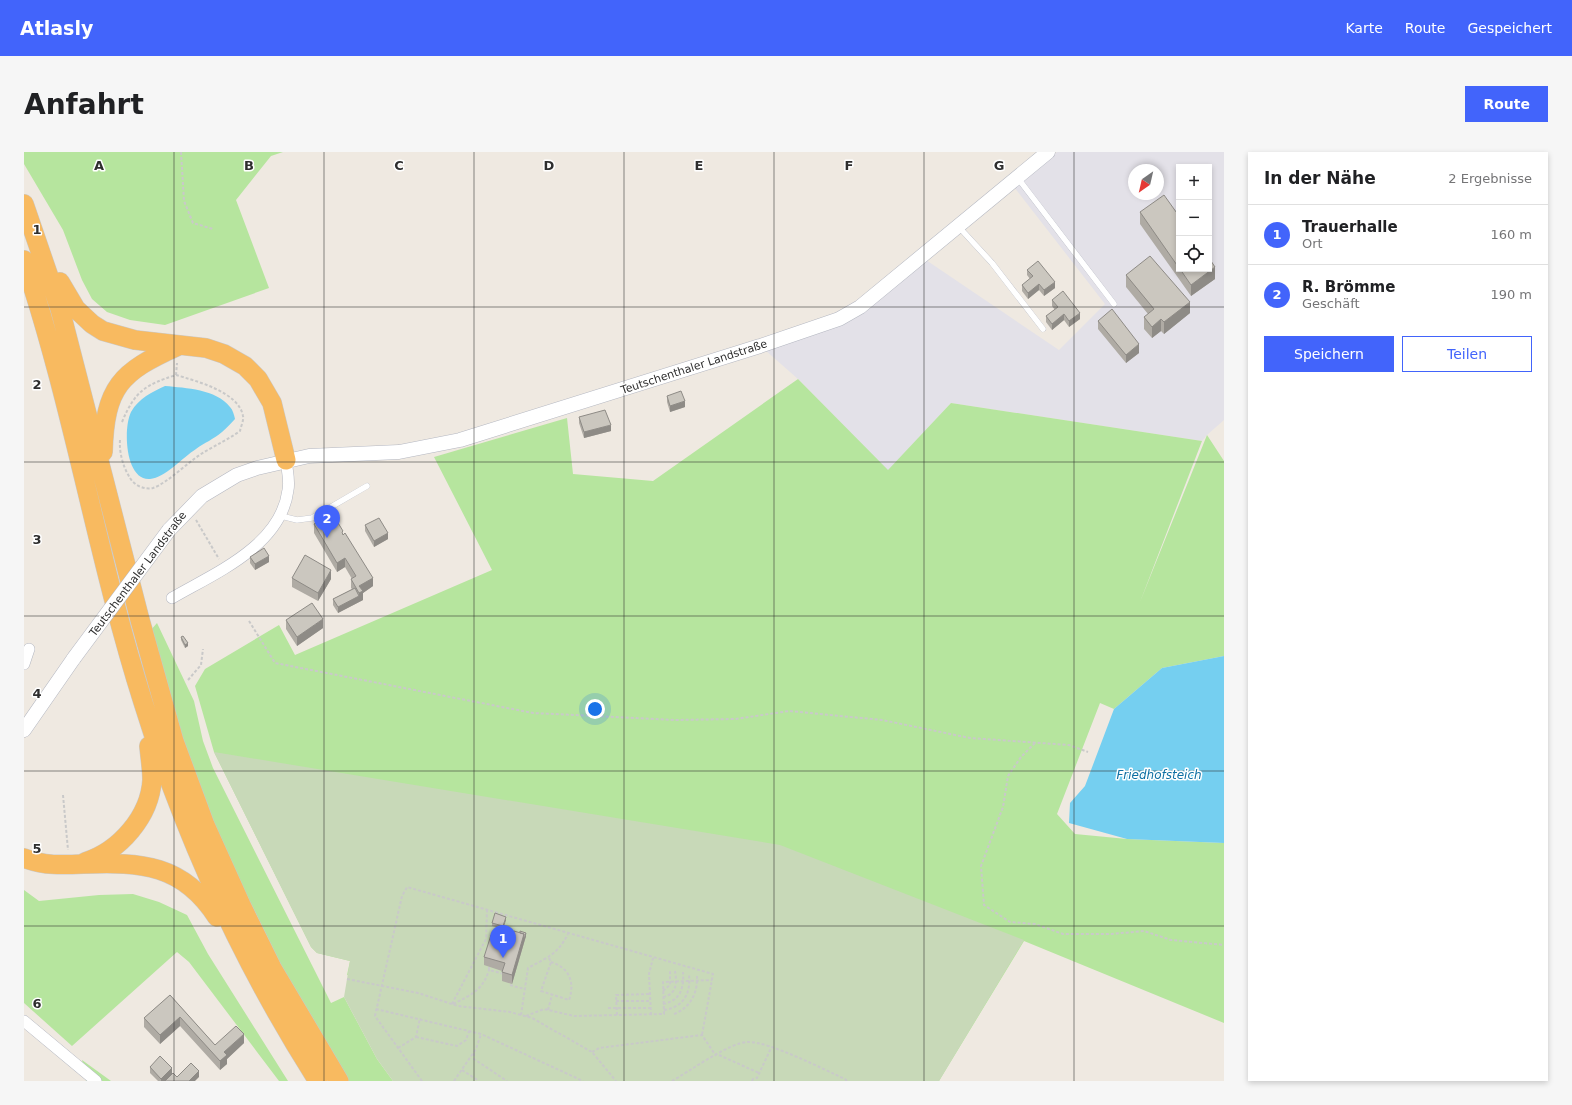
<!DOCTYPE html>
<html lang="de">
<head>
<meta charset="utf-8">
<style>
	body { margin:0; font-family:"DejaVu Sans",sans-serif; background:#f6f6f6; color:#202124 }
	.controls { position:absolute; right:12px; top:12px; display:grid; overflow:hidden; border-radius:0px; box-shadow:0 2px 6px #0003 }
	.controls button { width:36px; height:36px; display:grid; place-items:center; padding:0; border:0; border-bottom:1px solid #e0e0e0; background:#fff; color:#202124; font:20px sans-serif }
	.compass { position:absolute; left:1104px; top:12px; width:36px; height:36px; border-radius:50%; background:#fff; box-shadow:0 2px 6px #0003; rotate:214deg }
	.you { position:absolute; left:571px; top:557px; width:14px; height:14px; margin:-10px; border:3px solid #fff; border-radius:50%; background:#1a73e8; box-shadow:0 0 0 6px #1a73e833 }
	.badge { display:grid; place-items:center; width:26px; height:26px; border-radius:50%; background:#4264fb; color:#fff; font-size:13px; font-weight:700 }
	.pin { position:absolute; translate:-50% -33px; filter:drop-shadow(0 1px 2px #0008) }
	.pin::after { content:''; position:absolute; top:21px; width:14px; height:12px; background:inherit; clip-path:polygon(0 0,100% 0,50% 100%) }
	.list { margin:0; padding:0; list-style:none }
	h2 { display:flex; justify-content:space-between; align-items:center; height:52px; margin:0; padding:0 16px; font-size:17px }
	h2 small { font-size:13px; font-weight:400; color:#757577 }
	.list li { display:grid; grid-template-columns:26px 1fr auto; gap:12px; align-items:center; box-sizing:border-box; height:60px; padding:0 16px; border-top:1px solid #e0e0e0 }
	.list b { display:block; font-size:15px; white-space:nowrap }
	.list p { margin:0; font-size:13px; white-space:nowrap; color:#757577 }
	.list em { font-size:13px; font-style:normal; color:#757577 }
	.actions { display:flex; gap:8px; padding:12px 16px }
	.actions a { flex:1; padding:9px 0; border:1px solid #4264fb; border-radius:0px; text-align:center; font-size:14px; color:#4264fb }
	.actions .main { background:#4264fb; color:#fff }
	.icon { flex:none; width:22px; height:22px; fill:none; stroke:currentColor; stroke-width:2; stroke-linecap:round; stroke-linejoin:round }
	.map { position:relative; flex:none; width:1200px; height:929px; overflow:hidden; border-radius:0px }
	header { display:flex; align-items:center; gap:24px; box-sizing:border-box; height:56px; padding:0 20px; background:#4264fb; color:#fff }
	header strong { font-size:19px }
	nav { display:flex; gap:22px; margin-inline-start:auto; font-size:14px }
	.intro { display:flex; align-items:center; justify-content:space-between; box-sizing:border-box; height:96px; padding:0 24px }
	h1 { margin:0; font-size:28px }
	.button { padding:10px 18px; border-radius:0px; background:#4264fb; color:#fff; font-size:14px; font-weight:700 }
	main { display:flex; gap:24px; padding:0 24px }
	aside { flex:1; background:#fff; border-radius:0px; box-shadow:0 2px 6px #0003 }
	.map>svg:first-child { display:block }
	.industrial { fill:#e3e1e8; fill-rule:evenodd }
	.green { fill:#b6e59e }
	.cemetery { fill:#c8d9b8 }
	.water { fill:#75cff0 }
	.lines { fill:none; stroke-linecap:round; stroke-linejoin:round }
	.service-casing { stroke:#b4b7c1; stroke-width:6 }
	.minor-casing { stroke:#b4b7c1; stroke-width:12 }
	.tertiary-casing { stroke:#b4b7c1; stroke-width:15 }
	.trunk-casing { stroke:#c9c9c9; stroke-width:20 }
	.path { stroke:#c9c9c9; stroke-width:2; stroke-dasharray:3 2; stroke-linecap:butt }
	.service { stroke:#fff; stroke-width:5.5 }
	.minor { stroke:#fff; stroke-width:11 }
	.tertiary { stroke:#fff; stroke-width:14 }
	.trunk { stroke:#f8ba60; stroke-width:19 }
	.tertiary-bridge-casing { stroke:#b4b7c1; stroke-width:15; stroke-linecap:butt }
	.tertiary-bridge { stroke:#fff; stroke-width:14 }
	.wall { fill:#afaba4 }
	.shaded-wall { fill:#8e8b86 }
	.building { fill:#cbc7bf; stroke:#8e8b86 }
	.grid { fill:none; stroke:#2e2e2e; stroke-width:1; stroke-opacity:0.55 }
	.labels { text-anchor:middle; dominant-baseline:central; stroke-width:3; stroke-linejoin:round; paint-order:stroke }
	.street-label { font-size:11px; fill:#2e2e2e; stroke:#fff }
	.water-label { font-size:12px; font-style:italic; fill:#0d6fa3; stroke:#fff }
	.grid-label { font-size:13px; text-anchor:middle; font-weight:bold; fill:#2e2e2e; stroke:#fff; stroke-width:3; stroke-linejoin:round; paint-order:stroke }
</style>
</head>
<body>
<header>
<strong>Atlasly</strong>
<nav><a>Karte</a><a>Route</a><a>Gespeichert</a></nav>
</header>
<div class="intro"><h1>Anfahrt</h1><a class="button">Route</a></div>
<main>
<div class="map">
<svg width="1200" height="929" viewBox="0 0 1200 929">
	<rect width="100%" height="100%" fill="#efe9e1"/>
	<path class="industrial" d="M1033,0H1200V268L1183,283L1178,289L927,251L864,319L774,227L741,198L808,175L902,108L1035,198L1081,152L990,35ZM1155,15H1185V117H1155ZM1110,18H1134V42H1110Z"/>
	<path class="green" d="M0,0H259L247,4L212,48L245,136L141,173L106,168L83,160L68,147L58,128L39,78L0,12Z
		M774,227L864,318L927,251L1178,289L1116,450L1183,283L1200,309V504L1138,516L1090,557L1076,551L1033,662L1051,682L1103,687L1200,691V871L1000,789L915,929L323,823L326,809L293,801L287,795L190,600L171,534L181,517L255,473L271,503L468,418L410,305L543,266L549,322L629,329Z
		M133,471L170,549L179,589L189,616L307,851L320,845L353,907L369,929H324L266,831L204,705L174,632L156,583L126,479Z
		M0,738L15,749L75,743L109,742L135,750L163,763L184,802L264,929H255L165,810L153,800L48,894L0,851Z
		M58,908L87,929H62Z"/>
	<path class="cemetery" d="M190,600L756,693L1000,788L915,929H369L353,907L320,845L326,809L293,801L287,795Z"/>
	<path class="water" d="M141,234C162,236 192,237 206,255C209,258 210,263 211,267C207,271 203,276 198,280C190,287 180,291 172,297C159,305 141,326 126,327C101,329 99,276 107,260C115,246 128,240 141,234Z
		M1200,504V691L1103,687L1045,671L1046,651L1061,634L1090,557L1138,516Z"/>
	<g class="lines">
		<g class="service-casing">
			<path id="service" d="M993,25L1090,152
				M934,74L968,111L1019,177
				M257,364L273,368L288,366L343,334"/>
		</g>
		<g class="minor-casing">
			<path id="minor" d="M148,446C191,421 257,394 264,338C266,328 263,318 262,308
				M0,512L5,497
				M0,869L72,929"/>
		</g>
		<g class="tertiary-casing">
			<path id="tertiary" d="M145,378L178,344L213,323L233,316L285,304L375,300L436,288L736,194L815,167L836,155L1024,0
				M0,578L50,506"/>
		</g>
		<g class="trunk-casing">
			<path id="trunk" d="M0,52L36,157L116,468L150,589L181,673L217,753L248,816L315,929
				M0,108C49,253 73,405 119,550C161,685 218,810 294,929
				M36,130L52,157L68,172L79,179L111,188L182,196L200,202L221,214L234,227L248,251L262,308
				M79,300C81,235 96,220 154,194
				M0,706C20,714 39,713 60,712C117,710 159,712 193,765
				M61,710C96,699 126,664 128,628C128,617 126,605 125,594"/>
		</g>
		<path class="path" d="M157,0L160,49L169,71L189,77
			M98,270C111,239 121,233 152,223L153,211
			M96,288C95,300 99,315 106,326C110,333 120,338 129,336C144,331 167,307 182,299C194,292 205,287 216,279C217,274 220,268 219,264C215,240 172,229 152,223
			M172,368L195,407
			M225,469L251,511L509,561L652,568L712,567L765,559L858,568L946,586L1045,593L1064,600
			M164,528L177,513L179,497
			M1011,591L997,605L984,624L979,655L957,714L960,753L986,770L1011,772L1039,782H1087L1120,779L1147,788L1200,793
			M39,643L44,698
			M525,806L527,810L517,839L545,848C551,831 546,816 527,810
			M465,815V818L480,822
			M323,827L394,841L434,854L486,860L508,866L568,900L592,929
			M486,833L500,837
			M639,839L646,833V818
			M639,845C653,842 653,831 651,819
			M592,849H626
			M428,852L462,787L463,758
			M429,852C447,843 459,838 465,818
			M639,852C657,849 660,835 659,820
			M584,856H627
			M352,857L457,882L559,929
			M524,858L528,843
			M640,858C660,855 667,841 665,822
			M650,862C666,856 674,841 673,824
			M497,863L504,816C524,805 533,803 544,782
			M593,863L592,843L626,842
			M627,863L625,822L629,806
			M502,864L520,857L550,864L640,862L639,830L688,828
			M392,885L433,894L442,888L445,879
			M374,896L392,885L396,866
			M568,900L575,896L678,883L692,904
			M450,901V907L483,929
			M695,903L735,921
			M438,918L455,929
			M398,929L351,864L378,744L383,735L689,822L678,883
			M430,929L452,897L457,882
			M648,929C666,919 706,890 724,890C744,889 801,918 821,927L823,929
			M728,929L729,927L733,926L747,896"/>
		<use href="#service" class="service"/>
		<use href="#minor" class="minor"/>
		<use href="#tertiary" class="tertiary"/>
		<use href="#trunk" class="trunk"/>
		<g class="tertiary-bridge-casing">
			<path id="tertiary-bridge" d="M50,506L145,378"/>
		</g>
		<use href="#tertiary-bridge" class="tertiary-bridge"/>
	</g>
	<path class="wall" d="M1116,60L1155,64V117H1185L1191,127L1167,144L1116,72Z
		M1003,118L1031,136L1020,144L1015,138L1004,147L998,139V133L1006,127L1003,123Z
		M1102,123L1166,161L1140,182L1137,179L1128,186L1120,177V165L1124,162L1102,135Z
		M1028,148L1056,167L1045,175L1040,168L1028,178L1022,170V164L1031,158L1028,154Z
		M1074,169L1115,201L1102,211L1074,177Z
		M643,244L661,255L646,260L643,250Z
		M555,265L587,279L560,286L555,271Z
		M290,372L319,383L349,434L339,441V448L314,461L309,453V447L328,437L327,436V427H328L321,415L313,420L290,381Z
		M341,373L364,387L350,395L341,379Z
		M226,405L245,410L231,418L226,411Z
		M268,426L307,427L294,449L268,435Z
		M262,468L299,476L273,494L262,477Z
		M157,485L164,494L161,496L157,488Z
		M482,768L479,777L468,774V771Z
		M488,784H502L488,832L478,829V819L460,813V805L479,787Z
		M146,843L191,893L220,891L203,907V912L196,918L156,874L136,892L120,875V866Z
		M126,915L148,922L141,929H134L126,921Z"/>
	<path class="shaded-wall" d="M1191,115V127L1167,144V133Z
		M1031,130V136L1020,144V138Z
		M1015,132V138L1004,147V141Z
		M1166,150V161L1140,182V170Z
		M1056,161V167L1045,175V169Z
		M1040,162V168L1028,178V172Z
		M1137,167V179L1128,186V175Z
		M1115,192V201L1102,211V203Z
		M661,249V255L646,260V254Z
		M587,273V279L560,286V280Z
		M364,381V387L350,395V389Z
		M245,404V410L231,418V412Z
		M321,406V415L313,420V411Z
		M307,418V427L294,449V441Z
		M349,426V434L339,441V448L314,461V455L335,444V434Z
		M299,467V476L273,494V485Z
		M164,491V494L161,496V493Z
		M482,765V768L479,777V774Z
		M502,781V784L488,832V823L500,782Z
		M156,865V874L136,892V883Z
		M220,882V891L203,907V912L196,918V909L200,900Z
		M148,916V922L141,929H137V927Z
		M175,919V925L171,929H165Z"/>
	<path class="building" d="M1140,43L1155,64V116L1116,60Z
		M1126,104L1166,150L1140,170L1137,167L1128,175L1120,165L1130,157L1102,123Z
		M1185,106L1191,115L1167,133L1156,117H1185Z
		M1014,109L1031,130L1020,138L1015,132L1004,141L998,133L1009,124L1003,118Z
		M1039,139L1056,161L1045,169L1040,162L1028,172L1022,164L1034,155L1028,148Z
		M1088,157L1115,192L1102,203L1074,169Z
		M657,239L661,249L646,254L643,244Z
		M581,258L587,273L560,280L555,265Z
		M308,361L319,379L318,380L319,383L321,381L349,426L335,434L339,439L335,441L327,427L332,424L321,406L313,411L290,372Z
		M355,366L364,381L350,389L341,373Z
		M240,396L245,404L231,412L226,405Z
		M281,403L307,418L294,441L268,426Z
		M331,436L335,444L314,455L309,447Z
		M288,451L299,467L273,485L262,468Z
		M159,484L164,491L161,493L157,485Z
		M471,761L482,765L479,774L468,771Z
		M490,779L500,782L488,823L478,820L481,811L460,805L467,783L487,789Z
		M496,779L502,781L500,788V782L496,781Z
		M481,782L488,784L487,789L479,787Z
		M146,843L191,893L212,874L220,882L200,900L203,903L196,909L156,865L136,883L120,866Z
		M136,904L148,916L137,927L126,915Z
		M167,911L175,919L165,929H141L149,921L153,925Z"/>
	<path class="grid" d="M150,0V929M300,0V929M450,0V929M600,0V929M750,0V929M900,0V929M1050,0V929M0,155H1200M0,310H1200M0,464H1200M0,619H1200M0,774H1200"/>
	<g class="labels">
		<g class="street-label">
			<text transform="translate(670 215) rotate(-18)">Teutschenthaler Landstraße</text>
			<text transform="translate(114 422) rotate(-53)">Teutschenthaler Landstraße</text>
		</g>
		<g class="water-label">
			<text x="1135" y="623">Friedhofsteich</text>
		</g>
	</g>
	<g class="grid-label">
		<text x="75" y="18">A</text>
		<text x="225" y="18">B</text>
		<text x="375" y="18">C</text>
		<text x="525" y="18">D</text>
		<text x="675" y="18">E</text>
		<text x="825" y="18">F</text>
		<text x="975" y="18">G</text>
		<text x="13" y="82">1</text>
		<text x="13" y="237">2</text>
		<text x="13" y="392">3</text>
		<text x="13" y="546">4</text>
		<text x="13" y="701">5</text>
		<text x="13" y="856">6</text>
	</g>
</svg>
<div class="controls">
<button>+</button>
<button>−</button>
<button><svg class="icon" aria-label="locate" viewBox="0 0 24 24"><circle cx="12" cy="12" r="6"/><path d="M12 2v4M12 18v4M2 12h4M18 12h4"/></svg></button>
</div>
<svg class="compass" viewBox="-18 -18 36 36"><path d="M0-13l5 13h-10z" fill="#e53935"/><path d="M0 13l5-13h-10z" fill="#757577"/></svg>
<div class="you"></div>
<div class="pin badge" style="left:479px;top:806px">1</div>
<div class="pin badge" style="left:303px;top:386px">2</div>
</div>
<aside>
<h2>In der Nähe<small>2 Ergebnisse</small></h2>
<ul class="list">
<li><span class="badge">1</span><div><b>Trauerhalle</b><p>Ort</p></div><em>160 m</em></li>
<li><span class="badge">2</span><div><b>R. Brömme</b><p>Geschäft</p></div><em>190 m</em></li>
</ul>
<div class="actions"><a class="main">Speichern</a><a>Teilen</a></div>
</aside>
</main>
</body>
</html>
